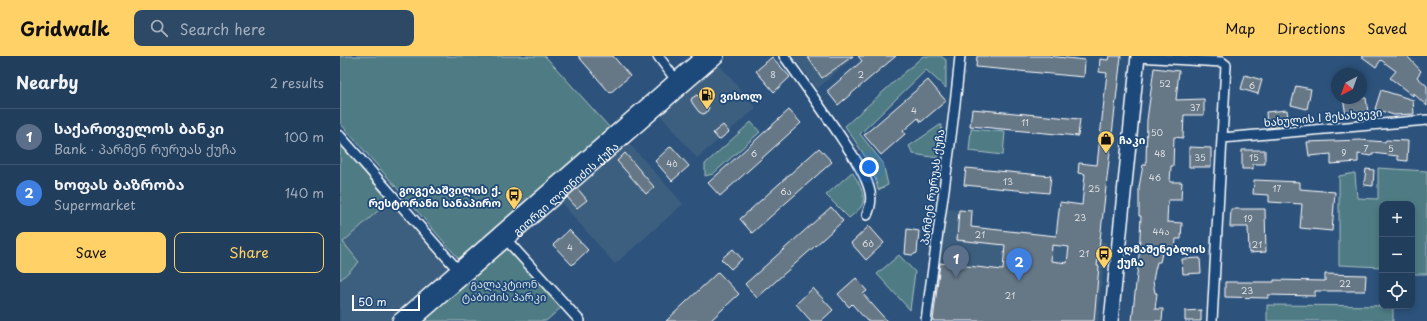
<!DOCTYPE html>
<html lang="en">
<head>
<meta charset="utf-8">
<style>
	body { margin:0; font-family:"Playpen Sans","Noto Sans Georgian",sans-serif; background:#2e4966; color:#f1f3f6 }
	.controls { position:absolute; right:12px; bottom:12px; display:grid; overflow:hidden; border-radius:8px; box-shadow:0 2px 6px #0003 }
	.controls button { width:36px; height:36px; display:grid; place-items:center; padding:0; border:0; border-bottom:1px solid #3f5772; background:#223e5d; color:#f1f3f6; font:20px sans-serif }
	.compass { position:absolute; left:991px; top:12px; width:36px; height:36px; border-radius:50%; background:#223e5d; box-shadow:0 2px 6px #0003; rotate:221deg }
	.scale { position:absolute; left:12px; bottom:10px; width:68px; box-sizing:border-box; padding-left:4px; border:2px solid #fff; border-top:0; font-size:11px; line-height:14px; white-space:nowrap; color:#fff; -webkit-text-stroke:3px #1f4a7a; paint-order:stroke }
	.you { position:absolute; left:529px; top:111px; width:14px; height:14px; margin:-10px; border:3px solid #fff; border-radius:50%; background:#1a73e8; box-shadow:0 0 0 6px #1a73e833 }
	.badge { display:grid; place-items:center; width:26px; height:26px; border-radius:50%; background:#ffd166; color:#fff; font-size:13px; font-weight:700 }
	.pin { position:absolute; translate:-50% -33px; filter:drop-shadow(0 1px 2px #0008) }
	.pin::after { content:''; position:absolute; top:21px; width:14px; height:12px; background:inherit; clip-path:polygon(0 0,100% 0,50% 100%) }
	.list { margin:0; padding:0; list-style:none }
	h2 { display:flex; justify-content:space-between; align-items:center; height:52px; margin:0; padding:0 16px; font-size:17px }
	h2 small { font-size:13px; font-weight:400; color:#a2aebc }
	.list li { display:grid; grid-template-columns:26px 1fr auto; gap:12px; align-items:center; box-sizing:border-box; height:56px; padding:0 16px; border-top:1px solid #3f5772 }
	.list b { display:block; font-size:15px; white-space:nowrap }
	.list p { margin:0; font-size:13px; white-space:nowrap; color:#a2aebc }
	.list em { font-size:13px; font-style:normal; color:#a2aebc }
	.actions { display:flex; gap:8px; padding:12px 16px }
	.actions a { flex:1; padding:9px 0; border:1px solid #ffd166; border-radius:8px; text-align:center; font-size:14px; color:#ffd166 }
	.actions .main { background:#ffd166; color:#111 }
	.icon { flex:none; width:22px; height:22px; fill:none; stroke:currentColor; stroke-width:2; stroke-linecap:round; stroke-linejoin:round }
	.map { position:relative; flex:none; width:1087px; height:265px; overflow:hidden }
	header { display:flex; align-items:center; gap:24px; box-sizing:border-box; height:56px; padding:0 20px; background:#ffd166; color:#111 }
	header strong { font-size:19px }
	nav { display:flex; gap:22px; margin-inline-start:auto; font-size:14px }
	.search { width:280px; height:36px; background:#2e4966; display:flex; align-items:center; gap:10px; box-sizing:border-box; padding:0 14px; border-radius:8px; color:#a2aebc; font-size:15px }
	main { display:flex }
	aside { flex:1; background:#223e5d }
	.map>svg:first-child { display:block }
	.built { fill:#3e5e7f }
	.green { fill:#507c84; stroke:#a8bec2 }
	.building { fill:#667786; stroke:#fff; fill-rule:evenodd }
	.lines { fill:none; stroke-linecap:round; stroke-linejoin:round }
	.street-casing { stroke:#fff; stroke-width:12 }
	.secondary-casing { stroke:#fff; stroke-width:16 }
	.street { stroke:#1f4a7a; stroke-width:9 }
	.secondary { stroke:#1f4a7a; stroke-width:13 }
	.labels { text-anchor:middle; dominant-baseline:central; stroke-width:3.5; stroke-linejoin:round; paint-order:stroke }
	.number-label { font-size:9px; fill:#d9dde1 }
	.poi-label { font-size:11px; font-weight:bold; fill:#fff; stroke:#1f4a7a; text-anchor:start }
	.street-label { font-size:11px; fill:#fff; stroke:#1f4a7a }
	.park-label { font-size:11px; fill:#d3dee0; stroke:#1f4a7a }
</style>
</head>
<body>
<header>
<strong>Gridwalk</strong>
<div class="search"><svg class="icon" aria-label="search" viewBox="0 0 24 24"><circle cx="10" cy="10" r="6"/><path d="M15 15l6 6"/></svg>Search here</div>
<nav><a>Map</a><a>Directions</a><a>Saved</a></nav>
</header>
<main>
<aside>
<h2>Nearby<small>2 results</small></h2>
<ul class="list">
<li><span class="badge" style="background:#5c6f8a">1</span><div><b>საქართველოს ბანკი</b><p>Bank · პარმენ რურუას ქუჩა</p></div><em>100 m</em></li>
<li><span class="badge" style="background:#3f7fe0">2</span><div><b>Ხოფას Ბაზრობა</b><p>Supermarket</p></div><em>140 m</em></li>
</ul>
<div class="actions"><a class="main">Save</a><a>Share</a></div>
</aside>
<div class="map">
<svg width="1087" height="265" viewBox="0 0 1087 265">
	<rect width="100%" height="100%" fill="#2d537c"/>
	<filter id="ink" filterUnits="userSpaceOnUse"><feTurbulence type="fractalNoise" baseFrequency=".025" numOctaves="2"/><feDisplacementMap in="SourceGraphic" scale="8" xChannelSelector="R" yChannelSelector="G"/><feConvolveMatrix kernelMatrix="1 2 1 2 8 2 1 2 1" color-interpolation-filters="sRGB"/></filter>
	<g filter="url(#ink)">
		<path class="built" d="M453,0H515L477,33Z
			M376,5L416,52L357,102L317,55Z
			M286,84L343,148L275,208L219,144Z
			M49,145L109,212L49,265H0V224L19,206L2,186Z
			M604,153L632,155L631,171L766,186L758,265H590Z"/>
		<path class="green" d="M0,0H205L270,72L119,203L0,67Z
			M583,0H601L606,4V32L586,14L520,78L543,107L548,129L538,134C534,110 518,90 505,70Z
			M411,66L420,76L373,118L365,120V108Z
			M600,69H602L598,102L573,98L569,90Z
			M631,73L665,76L663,99L629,95Z
			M0,88L49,145L3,186L19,206L0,224Z
			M1038,112L1087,115V218H1072V148H1042V211L999,209V120L1015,117L1017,142L1038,143Z
			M512,116C518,125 528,141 521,151C518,155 513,159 509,162L486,139Z
			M167,188L223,250L206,265H79Z
			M559,199L575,216L570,254L537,218Z
			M927,249L1053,250V265H927Z"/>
		<path class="building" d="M238,0H273L290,20L270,37Z
			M467,0H513L482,22Z
			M518,0H556L498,49L487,35L522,5Z
			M637,0H708L745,4L744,21L636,11Z
			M769,0H781L757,210H759L754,265H593L600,207L663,214L665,189L617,184L619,154L632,155L631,171L716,180L720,146L742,149L745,118L738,117L739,107L757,109L767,17L759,16L760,3L768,4ZM712,189L729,191L727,207L711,205Z
			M1021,0H1067L1081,15L1077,21L1087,30V50L1073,37V40L1050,22L1056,15L1041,4L1036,11Z
			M432,1L450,21L434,36L416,15Z
			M814,12L839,15L836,44L864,43V59H844L843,82L834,81L833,110H831L830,126H842L841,144H828L827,166L842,167L841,183H836L835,194L823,193L820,206H817L815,214L813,225L815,237H817L815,253H823L822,265H792L799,199L801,160H799V131L803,109H806L807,64Z
			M905,19L922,24L918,38L901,33Z
			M588,24L606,45L581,66L578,62L563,75L565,78L541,99L524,79Z
			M956,30L971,33L967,53L951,49Z
			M1041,34L1073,44L1074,58L1054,59L1035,53Z
			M357,39L367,48L369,52L366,57L363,58L359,56L353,48L351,44L352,42Z
			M1003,42H1026L1028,56L1006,59Z
			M632,53L740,63L738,80L630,70Z
			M449,54L461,67L380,140L368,127Z
			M947,54L949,70L927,72L926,56Z
			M383,69L389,76L379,84L373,77Z
			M1020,84L1045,86L1046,84L1068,85L1067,105L1058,104V100L1032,97V100L1018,98V106L991,108V98L969,100L967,86Z
			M331,90L349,110L332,125L315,105Z
			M849,91L871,92V111H849Z
			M479,92L492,106L412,177L400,163Z
			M902,94H925V108H913V113H902Z
			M285,97L314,131L306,138L277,105Z
			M626,112L711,120L709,137L624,129Z
			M1026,113L1034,114L1033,130L1024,129Z
			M914,124L960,126V133L995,136L992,175L960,172L962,148L929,146V139L913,138Z
			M237,132L247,144L237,152L227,141Z
			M491,151L503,165L417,242L405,228Z
			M891,153H925L926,196L909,197L908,171H890Z
			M529,170L544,187L526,204L511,187Z
			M567,173L579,175L577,197L572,199L565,198Z
			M229,174L248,194L232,209L213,189Z
			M393,193L402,203L391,213L381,203Z
			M860,202L861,217L843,218L842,203Z
			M378,216L399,238L370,265H326Z
			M985,218L1026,219L1025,235H975V240L928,239V242L885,241V226H934V224L985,225Z
			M516,222L527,235L523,238L547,265H527L512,248L509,251L498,238Z
			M473,232L493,254L481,265H471L456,248Z
			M861,254V265H845V255Z"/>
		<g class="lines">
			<g class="street-casing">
				<path id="street" d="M318,0L336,24
					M444,0C464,28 485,57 504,86C513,100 524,115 529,132C532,141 531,150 527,159
					M798,1L882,6L886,9L872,265
					M0,80L118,214
					M882,82L1087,64
					M163,180L240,265
					M586,265C597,177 612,89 620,0"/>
			</g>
			<g class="secondary-casing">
				<g id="secondary">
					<path d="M59,265L363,0"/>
					<path id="s1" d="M73,265L377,0"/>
					<path d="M771,265L798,0"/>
				</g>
			</g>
			<use href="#street" class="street"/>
			<use href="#secondary" class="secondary"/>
		</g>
	</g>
	<defs>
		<g id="fuel-pin" transform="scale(0.9)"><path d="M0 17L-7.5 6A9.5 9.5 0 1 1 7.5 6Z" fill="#ffd166" stroke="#1f4a7a"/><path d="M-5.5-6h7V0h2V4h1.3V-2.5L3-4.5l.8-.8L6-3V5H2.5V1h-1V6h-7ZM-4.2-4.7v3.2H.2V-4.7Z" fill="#111"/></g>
		<g id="shop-pin" transform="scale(0.9)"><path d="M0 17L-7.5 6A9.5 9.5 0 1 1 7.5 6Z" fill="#ffd166" stroke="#1f4a7a"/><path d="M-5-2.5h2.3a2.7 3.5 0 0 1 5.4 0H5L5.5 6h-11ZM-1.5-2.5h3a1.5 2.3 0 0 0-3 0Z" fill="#111"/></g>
		<g id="bus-pin" transform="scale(0.9)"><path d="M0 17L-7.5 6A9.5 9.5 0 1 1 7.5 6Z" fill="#ffd166" stroke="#1f4a7a"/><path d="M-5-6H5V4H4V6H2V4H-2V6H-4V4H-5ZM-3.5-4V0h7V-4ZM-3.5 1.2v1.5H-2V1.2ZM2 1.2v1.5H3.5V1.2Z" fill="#111"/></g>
	</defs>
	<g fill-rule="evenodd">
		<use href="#fuel-pin" x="367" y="39"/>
		<use href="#shop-pin" x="766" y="83"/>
		<use href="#bus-pin" x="174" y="139"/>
		<use href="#bus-pin" x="764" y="198"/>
	</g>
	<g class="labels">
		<g class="number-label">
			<text x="433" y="18">8</text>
			<text x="521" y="18">2</text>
			<text x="825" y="27">52</text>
			<text x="912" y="29">6</text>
			<text x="855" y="51">37</text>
			<text x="574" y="54">4</text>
			<text x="685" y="66">11</text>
			<text x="817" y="76">50</text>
			<text x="1026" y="92">7</text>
			<text x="1051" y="92">5</text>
			<text x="1004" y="96">9</text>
			<text x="414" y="97">6</text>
			<text x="820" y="97">48</text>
			<text x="860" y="101">35</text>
			<text x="914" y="101">15</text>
			<text x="332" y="107">4ბ</text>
			<text x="815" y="121">46</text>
			<text x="668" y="125">13</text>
			<text x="754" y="132">25</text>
			<text x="937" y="132">17</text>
			<text x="446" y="135">6ა</text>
			<text x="740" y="161">23</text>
			<text x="908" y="162">19</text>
			<text x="821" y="175">44ა</text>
			<text x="640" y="178">21</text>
			<text x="528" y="187">6ბ</text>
			<text x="917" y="188">21</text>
			<text x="230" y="191">4</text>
			<text x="744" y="197">21</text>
			<text x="1005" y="227">22</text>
			<text x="907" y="234">23</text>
			<text x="670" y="239">21</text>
		</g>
		<g class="poi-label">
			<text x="380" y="39">ვისოლ</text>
			<text x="779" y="83">ჩაკი</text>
			<text x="161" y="133" text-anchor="end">გოგებაშვილის ქ.<tspan x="161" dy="13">რესტორანი სანაპირო</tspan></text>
			<text x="777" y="192">აღმაშენებლის<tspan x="777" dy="13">ქუჩა</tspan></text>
		</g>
		<g class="street-label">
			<text transform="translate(983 61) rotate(-5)">ხახულის I შესახვევი</text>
			<text transform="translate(592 131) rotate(-82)">პარმენ რურუას ქუჩა</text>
			<text stroke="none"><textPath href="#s1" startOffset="202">გიორგი ლეონიძის ქუჩა</textPath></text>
		</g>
		<g class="park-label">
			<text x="164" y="227">გალაკტიონ<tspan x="164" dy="13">ტაბიძის პარკი</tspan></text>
		</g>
	</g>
</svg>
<div class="controls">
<button>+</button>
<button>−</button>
<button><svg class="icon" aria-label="locate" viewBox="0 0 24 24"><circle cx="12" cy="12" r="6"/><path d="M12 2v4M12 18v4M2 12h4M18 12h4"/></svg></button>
</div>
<svg class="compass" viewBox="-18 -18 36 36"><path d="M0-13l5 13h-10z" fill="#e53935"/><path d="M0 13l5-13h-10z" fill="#a2aebc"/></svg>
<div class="scale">50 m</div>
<div class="you"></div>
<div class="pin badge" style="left:616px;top:222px;background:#5c6f8a">1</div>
<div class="pin badge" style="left:679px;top:225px;background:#3f7fe0">2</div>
</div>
</main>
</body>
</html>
